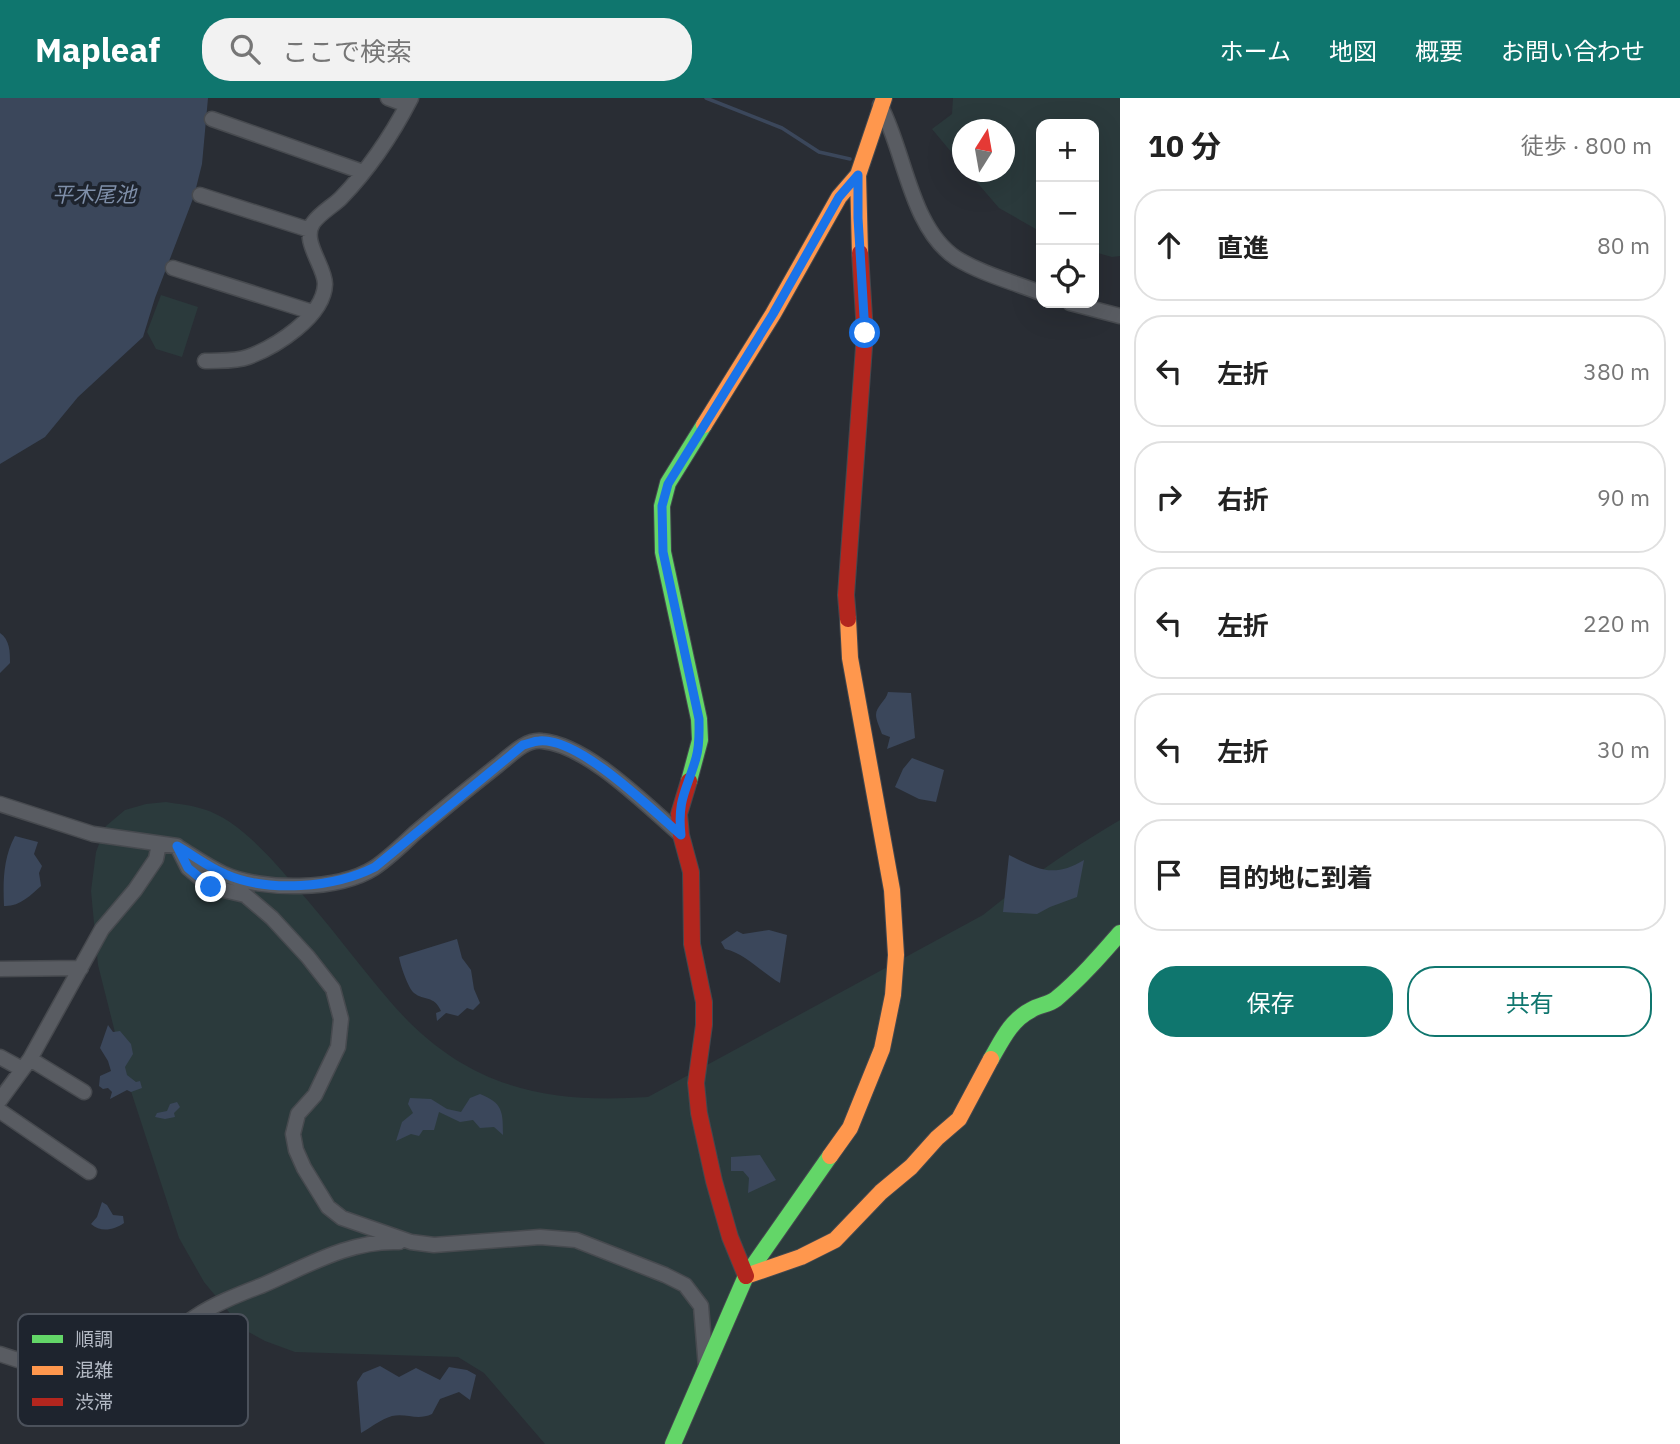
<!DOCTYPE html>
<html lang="ja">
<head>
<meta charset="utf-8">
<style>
	body { margin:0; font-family:"IBM Plex Sans","Noto Sans JP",sans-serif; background:#f2f2f2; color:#222 }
	.controls { position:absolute; right:21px; top:21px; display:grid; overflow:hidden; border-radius:14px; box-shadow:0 7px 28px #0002 }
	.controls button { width:63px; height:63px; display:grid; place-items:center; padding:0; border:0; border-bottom:2px solid #e0e0e0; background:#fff; color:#222; font:35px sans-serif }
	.compass { position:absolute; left:952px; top:21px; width:63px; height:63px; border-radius:50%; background:#fff; box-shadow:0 7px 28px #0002; rotate:11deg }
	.stop { position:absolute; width:21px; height:21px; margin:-16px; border:5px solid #1a73e8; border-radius:50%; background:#fff }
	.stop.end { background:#1a73e8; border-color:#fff; box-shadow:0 2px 7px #0008 }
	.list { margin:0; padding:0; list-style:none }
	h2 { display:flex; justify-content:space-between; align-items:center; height:91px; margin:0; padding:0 28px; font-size:30px }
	h2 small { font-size:23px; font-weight:400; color:#767676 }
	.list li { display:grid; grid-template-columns:46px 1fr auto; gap:21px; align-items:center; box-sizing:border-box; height:112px; margin:0 14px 14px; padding:0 14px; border:2px solid #e0e0e0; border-radius:28px }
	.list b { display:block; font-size:26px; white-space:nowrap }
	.list em { font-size:23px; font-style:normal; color:#767676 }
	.actions { display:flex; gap:14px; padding:21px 28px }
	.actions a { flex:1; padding:16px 0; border:2px solid #0f766e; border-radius:28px; text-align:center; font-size:24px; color:#0f766e }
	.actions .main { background:#0f766e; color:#fff }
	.icon { flex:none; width:38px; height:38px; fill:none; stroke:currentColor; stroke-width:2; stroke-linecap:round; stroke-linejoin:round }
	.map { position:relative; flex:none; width:1120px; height:1346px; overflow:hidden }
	header { display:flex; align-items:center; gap:42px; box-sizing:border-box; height:98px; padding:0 35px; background:#0f766e; color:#fff }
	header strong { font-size:33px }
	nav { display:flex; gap:38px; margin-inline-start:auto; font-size:24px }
	.search { width:490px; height:63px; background:#f2f2f2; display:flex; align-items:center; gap:18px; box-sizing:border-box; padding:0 24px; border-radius:28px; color:#767676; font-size:26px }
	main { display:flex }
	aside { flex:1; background:#fff }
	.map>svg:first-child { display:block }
	.green { fill:#2b3a3c }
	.water { fill:#3b475b }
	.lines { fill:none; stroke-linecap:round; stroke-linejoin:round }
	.stream { stroke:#3b475b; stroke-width:3.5 }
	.street-casing { stroke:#474a4f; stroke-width:17 }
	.fast-casing { stroke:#44484e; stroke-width:18 }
	.slow-casing { stroke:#44484e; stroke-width:18 }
	.jam-casing { stroke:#44484e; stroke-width:18 }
	.street { stroke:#595c62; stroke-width:14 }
	.fast { stroke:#63d668; stroke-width:16 }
	.slow { stroke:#ff974d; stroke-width:16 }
	.jam { stroke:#b3261e; stroke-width:16 }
	.route { stroke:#1a73e8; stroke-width:9 }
	.labels { text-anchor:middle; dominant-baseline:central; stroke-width:7; stroke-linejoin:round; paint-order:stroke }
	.water-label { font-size:21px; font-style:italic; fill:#7f8fa9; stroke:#1e242e }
	.key { fill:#1e242e; stroke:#4b515b; stroke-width:2 }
	.key-label { font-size:19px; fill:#b4bac5 }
</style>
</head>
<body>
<header>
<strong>Mapleaf</strong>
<div class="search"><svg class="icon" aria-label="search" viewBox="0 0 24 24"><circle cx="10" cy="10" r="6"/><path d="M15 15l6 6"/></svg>ここで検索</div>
<nav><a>ホーム</a><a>地図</a><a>概要</a><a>お問い合わせ</a></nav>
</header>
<main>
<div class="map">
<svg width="1120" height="1346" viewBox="0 0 1120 1346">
	<rect width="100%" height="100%" fill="#292d34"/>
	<path class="green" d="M953,0H1120V158L1112,159L1094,154V26H1041V134L999,110L968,74H1004V32H962V67L932,31L952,16Z
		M161,197L198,209L182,259L156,251L147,234Z
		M166,704C178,706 191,707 203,711C238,721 273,762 296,789C330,827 360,869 394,908C466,989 544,1006 648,999L983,817C1026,782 1072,750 1120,722V1346H545L484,1275L458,1259L295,1254L265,1243L243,1231L204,1184L179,1140L126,978L98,867L91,793L96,754L106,728L125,712L146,706Z"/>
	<path class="water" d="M0,0H208L202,66L194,98L155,200L143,239L78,299L45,339L0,366Z
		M0,535C10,542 10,554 10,565L0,575Z
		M888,594L911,595L915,640L887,651L890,639L882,636C880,630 876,622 876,617C876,608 886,603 888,594Z
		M912,660L944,672L936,704L919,701L895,689L903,671Z
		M15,738L38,744L34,756L42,768L39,775L41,788C31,797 19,809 4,808C3,784 3,760 15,738Z
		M1009,757C1039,772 1054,780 1084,762L1077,799L1050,809L1037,816L1003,814Z
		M769,832L787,837L780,885C761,874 746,856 725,851L721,844L737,833L743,836Z
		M457,841L462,860L471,872L474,891L480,905L473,912L467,910L458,918L446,915L437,923L436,915L441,913C434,897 424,903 414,895C408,890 400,866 399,859Z
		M108,927L113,934L120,933L131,946L133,956L125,969L127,977L136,984L140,983L142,990L131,994L127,992L110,1001L112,994L108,990L103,991L99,988L100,978L111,973L108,963L100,950Z
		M480,996C503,1005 503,1014 503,1037L494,1029L480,1030L473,1022L460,1024L439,1014L434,1032H423L419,1038L411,1036L396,1043L402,1024L413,1015L408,1006L410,1000L431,1001L447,1011L461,1014L470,1000Z
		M177,1004L180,1009L174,1015L175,1019L165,1021L155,1019L157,1015L167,1013L170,1006Z
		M760,1057L776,1082L748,1095L749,1080L743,1073H731V1059Z
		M102,1104L107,1107L113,1117L123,1118L124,1125C114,1132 101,1135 91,1126L97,1119Z
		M380,1268L399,1279L416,1270L440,1282L449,1269L467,1272L476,1277L470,1302L459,1294L440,1301L432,1316C417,1323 407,1315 392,1318C381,1321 370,1330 361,1335L357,1284L363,1275Z"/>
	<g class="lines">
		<path class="stream" d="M706,0L782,30L819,54L850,61"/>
		<g class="street-casing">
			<path id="street" d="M388,0L407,7
				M880,7C905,53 910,129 956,160C982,176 1013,184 1041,195
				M212,21L363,74
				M200,97L310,132
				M173,170L312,214
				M1070,205L1120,218
				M205,263C218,262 235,264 248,259C275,249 324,219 325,186C325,168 301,143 313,125C320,115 333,108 341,100C370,70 392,37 411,0
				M0,706L93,736L177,748L188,770L211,789L245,797L272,820L308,859L333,891L341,921L338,949L315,997L298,1016L293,1036L296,1052L304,1070L328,1109L342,1120L411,1144L434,1147L540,1139L576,1142L665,1177L685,1187L701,1208L706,1270
				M178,749C193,758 208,769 224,776C262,793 338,793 374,770C389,760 402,747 415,735C442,712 469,690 497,668C510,658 525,641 542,643C588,647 646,707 681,737
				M0,871L81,870
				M0,959L22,971
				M30,961L84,994
				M0,1002L30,961L102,831L135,792L156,761L159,746
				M0,1013L89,1074
				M0,1256C29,1266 74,1280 104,1273C139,1266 166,1238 195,1219C216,1205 240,1196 263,1187C307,1168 349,1142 399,1144"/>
		</g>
		<g class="fast-casing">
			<path id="fast" d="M689,683L700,642L699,621L663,454L662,408L668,385L704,327
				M991,961C1002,942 1011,922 1031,912C1039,907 1048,907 1056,901C1080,881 1100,858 1120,835
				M673,1346L746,1178L830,1058"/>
		</g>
		<g class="slow-casing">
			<path id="slow" d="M860,155L858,77L884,0
				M704,327L773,216L839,99L858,77
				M830,1058L850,1030L882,951L893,897L896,857L892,792L850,560L848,521
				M746,1178L801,1159L835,1142L881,1094L911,1069L937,1040L959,1021L991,961"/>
		</g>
		<g class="jam-casing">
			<path id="jam" d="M848,521L846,497L865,235L860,155
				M689,683L679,716L681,737L691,774L692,846L704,904V927L696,985L699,1015L714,1083L730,1139L746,1178"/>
		</g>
		<use href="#street" class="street"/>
		<use href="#fast" class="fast"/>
		<use href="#slow" class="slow"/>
		<use href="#jam" class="jam"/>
	</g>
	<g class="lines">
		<path class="route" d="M211,789L188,770L177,748C193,757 208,769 225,776C268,795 334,790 375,769L523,647C528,646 534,643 539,643C579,639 651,711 681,737C677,701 687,692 696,660C700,647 699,634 699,621L663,454L662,408L668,386L773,216L839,99L858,77V120L865,235"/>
	</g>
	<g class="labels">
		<g class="water-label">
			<text x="94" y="96">平木尾池</text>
		</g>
	</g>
	<rect x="18" y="1216" width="230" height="112" rx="10" class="key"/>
	<rect x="32" y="1237" width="31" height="8" fill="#63d668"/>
	<rect x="32" y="1268" width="31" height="9" fill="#ff974d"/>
	<rect x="32" y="1300" width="31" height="8" fill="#b3261e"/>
	<g class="key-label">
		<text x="75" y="1248">順調</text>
		<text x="75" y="1279">混雑</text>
		<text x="75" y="1311">渋滞</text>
	</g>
</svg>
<div class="controls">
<button>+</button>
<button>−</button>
<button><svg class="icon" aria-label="locate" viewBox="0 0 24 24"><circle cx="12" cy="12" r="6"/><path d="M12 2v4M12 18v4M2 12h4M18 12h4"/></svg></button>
</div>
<svg class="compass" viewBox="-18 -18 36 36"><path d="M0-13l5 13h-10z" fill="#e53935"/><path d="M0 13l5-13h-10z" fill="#767676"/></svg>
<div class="stop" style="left:865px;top:235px"></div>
<div class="stop end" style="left:211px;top:789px"></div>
</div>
<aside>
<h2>10 分<small>徒歩 · 800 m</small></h2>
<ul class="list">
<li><svg class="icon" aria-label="ahead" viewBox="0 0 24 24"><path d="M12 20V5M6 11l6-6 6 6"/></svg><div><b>直進</b></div><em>80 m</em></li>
<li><svg class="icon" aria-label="left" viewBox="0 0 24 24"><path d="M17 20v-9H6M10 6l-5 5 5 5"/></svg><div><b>左折</b></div><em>380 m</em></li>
<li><svg class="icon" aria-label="right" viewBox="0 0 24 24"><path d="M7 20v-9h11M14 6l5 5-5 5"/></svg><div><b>右折</b></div><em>90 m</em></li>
<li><svg class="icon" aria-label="left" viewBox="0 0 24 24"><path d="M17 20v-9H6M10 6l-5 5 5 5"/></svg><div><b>左折</b></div><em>220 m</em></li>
<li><svg class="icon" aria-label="left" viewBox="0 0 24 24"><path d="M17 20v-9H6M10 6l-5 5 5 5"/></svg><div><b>左折</b></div><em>30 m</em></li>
<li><svg class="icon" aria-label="arrive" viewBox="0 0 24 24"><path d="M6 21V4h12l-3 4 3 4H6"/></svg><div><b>目的地に到着</b></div></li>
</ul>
<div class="actions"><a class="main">保存</a><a>共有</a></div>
</aside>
</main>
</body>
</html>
